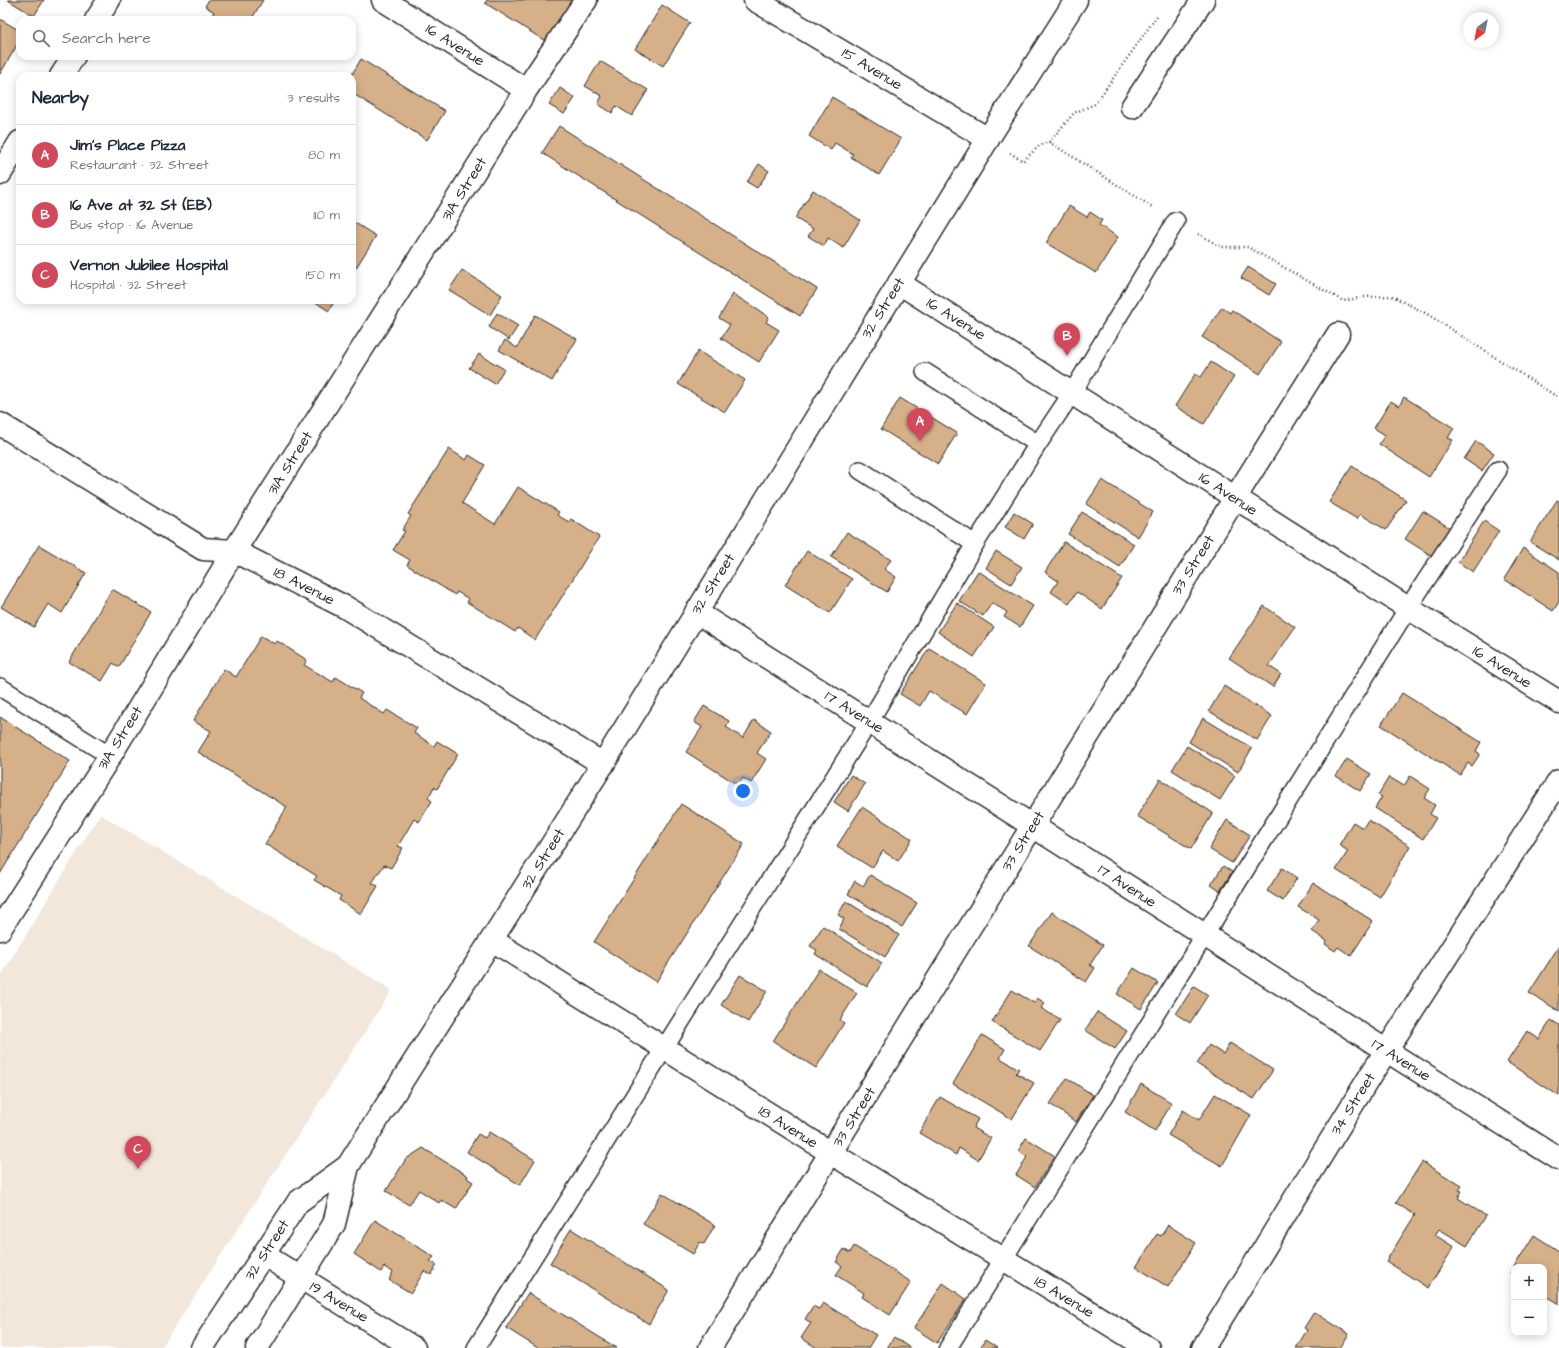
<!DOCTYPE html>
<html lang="en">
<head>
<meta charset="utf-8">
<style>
	body { margin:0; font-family:"Architects Daughter",sans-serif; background:#f6f6f7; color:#1f2937 }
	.controls { position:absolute; right:12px; bottom:12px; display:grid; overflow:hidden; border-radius:8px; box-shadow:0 2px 10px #0003 }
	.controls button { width:36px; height:36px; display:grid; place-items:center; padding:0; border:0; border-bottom:1px solid #e0e1e3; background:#fff; color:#1f2937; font:20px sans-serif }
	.compass { position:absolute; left:1463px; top:12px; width:36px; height:36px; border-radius:50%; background:#fff; box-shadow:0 2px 10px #0003; rotate:212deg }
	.you { position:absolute; left:743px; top:791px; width:14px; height:14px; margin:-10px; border:3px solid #fff; border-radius:50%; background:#1a73e8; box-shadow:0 0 0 6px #1a73e833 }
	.badge { display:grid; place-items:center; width:26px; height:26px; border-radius:50%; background:#d1495b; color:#fff; font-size:13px; font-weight:700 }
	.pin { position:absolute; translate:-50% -33px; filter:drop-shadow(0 1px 2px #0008) }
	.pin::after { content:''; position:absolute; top:21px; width:14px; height:12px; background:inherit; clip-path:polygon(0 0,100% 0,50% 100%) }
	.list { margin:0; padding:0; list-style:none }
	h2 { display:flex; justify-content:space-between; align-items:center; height:52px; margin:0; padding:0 16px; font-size:17px }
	h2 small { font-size:13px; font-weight:400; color:#747a83 }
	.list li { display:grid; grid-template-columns:26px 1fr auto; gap:12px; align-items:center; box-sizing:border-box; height:60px; padding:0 16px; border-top:1px solid #e0e1e3 }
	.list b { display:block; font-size:15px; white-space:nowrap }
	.list p { margin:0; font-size:13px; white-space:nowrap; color:#747a83 }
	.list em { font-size:13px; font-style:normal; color:#747a83 }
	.icon { flex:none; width:22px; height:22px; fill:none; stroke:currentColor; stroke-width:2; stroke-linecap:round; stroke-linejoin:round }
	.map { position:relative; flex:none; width:1559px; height:1348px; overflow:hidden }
	.search { position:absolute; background:#fff; box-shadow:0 2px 10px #0003; left:16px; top:16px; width:340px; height:44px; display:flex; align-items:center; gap:10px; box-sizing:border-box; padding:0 14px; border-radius:12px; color:#747a83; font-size:15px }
	.panel { position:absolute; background:#fff; box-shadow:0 2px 10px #0003; left:16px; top:72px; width:340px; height:232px; border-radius:12px }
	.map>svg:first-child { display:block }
	.built { fill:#f3e7db }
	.building { fill:#d6b088; stroke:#2b2b2b }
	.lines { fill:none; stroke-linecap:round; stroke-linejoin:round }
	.lane-casing { stroke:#2b2b2b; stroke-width:20 }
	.street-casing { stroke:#2b2b2b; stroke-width:25 }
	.highway-casing { stroke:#2b2b2b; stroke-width:25 }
	.path { stroke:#2b2b2b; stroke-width:2.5; stroke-dasharray:1 3; stroke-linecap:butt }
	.lane { stroke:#fff; stroke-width:17 }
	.street { stroke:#fff; stroke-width:22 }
	.highway { stroke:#fff; stroke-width:22 }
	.labels { text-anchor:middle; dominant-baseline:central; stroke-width:3.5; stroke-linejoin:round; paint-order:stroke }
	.street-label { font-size:15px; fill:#2b2b2b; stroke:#fff }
</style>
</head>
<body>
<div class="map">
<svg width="1559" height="1348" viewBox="0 0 1559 1348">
	<rect width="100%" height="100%" fill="#fff"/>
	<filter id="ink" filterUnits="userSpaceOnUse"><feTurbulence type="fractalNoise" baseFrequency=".025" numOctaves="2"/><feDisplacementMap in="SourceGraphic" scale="8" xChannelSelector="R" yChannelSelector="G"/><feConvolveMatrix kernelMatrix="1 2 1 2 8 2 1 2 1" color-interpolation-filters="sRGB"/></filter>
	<g filter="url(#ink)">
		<path class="built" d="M100,814L392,990L161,1348H0V977Z"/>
		<path class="building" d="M8,0H44L34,16Z
			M209,0H263L251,20H209L214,12L205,6Z
			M487,0H583L553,46L485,3Z
			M662,5L690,23L663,66L635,49Z
			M0,19L20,31V40L0,74Z
			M361,59L445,111L427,140L352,93L351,76Z
			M600,61L648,90L632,116L616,106L612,113L598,104L602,96L585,86Z
			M560,88L575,98L564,114L549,105Z
			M832,97L901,139L879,175L851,157L853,154L835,143L831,150L809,136Z
			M559,126L817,289L800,316L542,153Z
			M759,164L769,171L757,188L747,182Z
			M813,190L860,220L843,248L828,238L824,246L808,236L813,229L795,218Z
			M1069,206L1087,217L1090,212L1102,220L1099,225L1118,237L1096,273L1046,243Z
			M352,221L376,236L352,274Z
			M1248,267L1276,284L1269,295L1241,278Z
			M462,270L502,295L490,315L449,290Z
			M733,294L769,317L766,322L779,330L759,362L721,338L730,325L719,318Z
			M312,300H335L329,311Z
			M1222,307L1230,313L1232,310L1281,342L1260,374L1202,337Z
			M497,313L518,326L509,340L489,327Z
			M535,315L577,339L552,381L499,350L505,340L517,348Z
			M698,351L745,380L725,412L678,384Z
			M479,354L504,369L495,384L469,368Z
			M1211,362L1234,377L1204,424L1175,406L1195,374L1201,377Z
			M1404,397L1454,428L1448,438L1453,440L1429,477L1379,444L1385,435L1374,428L1391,401L1399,406Z
			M900,398L957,433L938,464L881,429Z
			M1476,441L1494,453L1482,471L1464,459Z
			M449,449L466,460L469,455L485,465L462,503L495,524L518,487L559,512L557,515L569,522L571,519L599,537L535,640L518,628L515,632L467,602L469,599L457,592L455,595L407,565L410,560L393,550L405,531L402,530L411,516L408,514Z
			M1352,466L1406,500L1386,530L1360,514L1357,519L1329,502Z
			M1102,480L1153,512L1138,537L1086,504Z
			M1557,500L1559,501V560L1530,542Z
			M1423,511L1450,528L1432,556L1405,539Z
			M1014,512L1033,524L1024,539L1005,527Z
			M1082,512L1134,544L1120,567L1068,534Z
			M1484,521L1499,531L1473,572L1458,562Z
			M847,532L891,560L884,569L896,577L887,592L831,557Z
			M1064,542L1122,578L1102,609L1077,592L1069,604L1051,592L1058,581L1045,572Z
			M39,545L86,573L62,613L48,604L34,627L1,607Z
			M1523,548L1559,572V602L1553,611L1504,579Z
			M807,551L852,579L830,613L785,585Z
			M996,551L1022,567L1011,584L986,568Z
			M978,571L1033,606L1020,627L1004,617L1007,612L992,603L983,616L959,601Z
			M112,589L151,612L119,667L113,663L102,681L69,662Z
			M957,603L994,627L974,657L938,632Z
			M1264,606L1295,627L1269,666L1281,674L1273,687L1229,658Z
			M261,636L275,644L277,641L307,660L304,665L333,682L336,677L362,693L359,698L384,714L387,710L417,728L414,733L434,746L437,741L458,754L437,789L434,787L428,798L432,801L419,822L414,819L398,846L403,848L391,868L384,865L372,883L378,886L361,914L339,900L341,896L314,880L317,876L265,844L287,807L198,752L211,731L193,721L224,669L236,677Z
			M929,648L986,683L967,714L929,691L920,706L900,694Z
			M1224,686L1272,716L1257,740L1209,711Z
			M1402,693L1481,742L1476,751L1480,754L1472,766L1468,763L1460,775L1381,725Z
			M704,706L729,721L726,727L743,738L754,720L771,731L757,753L766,759L751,783L743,778L738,785L686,752L702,727L694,722Z
			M0,717L70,761L0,874Z
			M1203,718L1252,748L1238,772L1189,742Z
			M1187,746L1235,776L1220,800L1172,770Z
			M1347,759L1371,774L1360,791L1336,776Z
			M851,775L865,784L848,811L834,802Z
			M1410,776L1430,789L1424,798L1435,805L1430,814L1436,818L1423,839L1375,808L1382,797L1378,795L1389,777L1404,786Z
			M1160,779L1213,813L1191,849L1137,816Z
			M681,804L744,844L656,982L594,942Z
			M862,807L912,839L898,861L883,851L872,868L837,846Z
			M1227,820L1250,835L1232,863L1209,849Z
			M1368,820L1410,846L1380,897L1336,870L1348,851L1339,845L1353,822L1363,828Z
			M1223,866L1232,872L1220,891L1211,885Z
			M1282,868L1297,878L1283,901L1267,891Z
			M870,875L917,903L902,927L848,894L855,881L863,886Z
			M1313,883L1373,921L1351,956L1338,947L1335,951L1325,944L1327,941L1312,931L1319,920L1298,907Z
			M846,901L899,935L885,957L839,929L844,919L838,915Z
			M1052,912L1103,945L1090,965L1095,968L1086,982L1029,946Z
			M823,926L882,963L867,987L815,954L817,950L810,946Z
			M1559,946V1011L1529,993Z
			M1134,968L1158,983L1141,1009L1117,994Z
			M819,969L857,993L840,1020L844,1023L816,1068L773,1041Z
			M740,975L767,991L748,1022L721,1005Z
			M1194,986L1208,995L1190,1023L1176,1014Z
			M1012,990L1034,1003L1037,998L1045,1003L1041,1008L1060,1020L1040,1051L992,1022Z
			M1097,1012L1127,1031L1115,1049L1085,1030Z
			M1551,1020L1559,1025V1096L1507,1062L1527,1031L1539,1039Z
			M982,1035L1005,1049L1000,1058L1019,1069L1016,1073L1034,1083L1012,1119L953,1084Z
			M1230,1043L1273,1070L1254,1099L1197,1064L1209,1045L1223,1054Z
			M1067,1078L1093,1095L1076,1122L1050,1104Z
			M1141,1084L1172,1103L1155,1131L1125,1112Z
			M1215,1094L1251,1115L1222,1166L1168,1135L1183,1110L1199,1120Z
			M940,1097L978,1119L973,1128L991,1138L978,1160L959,1148L956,1155L919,1133Z
			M489,1132L535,1160L520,1185L467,1152L478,1134L485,1138Z
			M1026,1138L1055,1156L1035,1187L1016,1175L1027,1157L1018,1151Z
			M423,1148L468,1176L467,1178L473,1182L456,1209L441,1200L439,1203L419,1190L409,1205L386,1191L406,1159Z
			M1422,1162L1462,1186L1459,1190L1462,1191L1458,1198L1486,1216L1467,1246L1439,1229L1435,1235L1454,1247L1428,1288L1386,1261L1415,1215L1396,1203Z
			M662,1193L715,1225L704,1244L700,1242L693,1254L643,1224Z
			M375,1220L434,1257L430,1261L437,1265L431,1275L424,1271L411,1293L389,1280L393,1272L384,1267L381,1272L354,1254Z
			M1168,1225L1196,1243L1168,1287L1136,1267L1157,1234L1161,1236Z
			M571,1229L669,1290L649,1324L550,1263Z
			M1534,1235L1559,1251V1304L1544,1295V1267H1514V1275L1510,1273Z
			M854,1246L911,1282L890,1315L862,1297L864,1293L836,1275L842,1266L836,1262L844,1249L850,1253Z
			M943,1283L966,1299L937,1343L914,1328Z
			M528,1293L617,1348H538L506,1328Z
			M823,1303L876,1335L868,1348H817L801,1338L811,1323L805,1319L813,1306L819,1309Z
			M1314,1312L1349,1334L1340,1348H1296L1307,1330L1304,1328Z
			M894,1337L910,1348H887Z
			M985,1340L998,1348H980Z"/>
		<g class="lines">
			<g class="lane-casing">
				<path id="lane" d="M925,372L1038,444
					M860,470L975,544
					M0,687L110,756
					M476,1348L869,722L975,544L1038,444L1072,393L1176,221
					M948,1348L1408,608L1498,470"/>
			</g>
			<g class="street-casing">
				<path id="street" d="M383,0L526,90
					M755,0L988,139
					M96,20L109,0
					M61,76L74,56
					M1132,107L1203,0
					M0,174L20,142
					M899,283L1408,608L1559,702
					M0,424L203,549L234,551L345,607L603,764
					M696,612L1387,1051L1559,1159
					M0,929L110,756L234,551L526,90L586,0
					M492,940L831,1153L1148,1348
					M264,1255L414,1348
					M710,1348L1235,498L1338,334
					M1203,1348L1372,1073L1559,781"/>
			</g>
			<g class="highway-casing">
				<path id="highway" d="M202,1348L298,1202L348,1166
					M257,1348L334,1224L348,1166L603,764L988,139L1076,0"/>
			</g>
			<path class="path" d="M1049,142L1154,208
				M1010,153L1023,161L1040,145L1049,142L1074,113L1095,104L1157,16
				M1198,234L1222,247H1248L1343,301L1364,297L1392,296L1427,314L1559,398"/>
			<use href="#lane" class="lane"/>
			<use href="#street" class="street"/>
			<use href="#highway" class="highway"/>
		</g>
	</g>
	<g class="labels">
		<g class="street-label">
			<text transform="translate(455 45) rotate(32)">16 Avenue</text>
			<text transform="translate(872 69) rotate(31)">15 Avenue</text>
			<text transform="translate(464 189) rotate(-58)">31A Street</text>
			<text transform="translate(883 308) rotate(-58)">32 Street</text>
			<text transform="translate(956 319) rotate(32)">16 Avenue</text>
			<text transform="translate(290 463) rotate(-58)">31A Street</text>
			<text transform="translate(1228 494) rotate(33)">16 Avenue</text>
			<text transform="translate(1193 565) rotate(-58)">33 Street</text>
			<text transform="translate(713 584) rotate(-58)">32 Street</text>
			<text transform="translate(304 586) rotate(27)">18 Avenue</text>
			<text transform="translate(1502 667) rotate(32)">16 Avenue</text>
			<text transform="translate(854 712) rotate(32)">17 Avenue</text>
			<text transform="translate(120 738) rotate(-58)">31A Street</text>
			<text transform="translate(1023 841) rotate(-58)">33 Street</text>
			<text transform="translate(543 859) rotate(-58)">32 Street</text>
			<text transform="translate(1127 886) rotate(33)">17 Avenue</text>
			<text transform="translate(1401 1060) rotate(32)">17 Avenue</text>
			<text transform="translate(1353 1104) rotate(-58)">34 Street</text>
			<text transform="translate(854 1117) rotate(-58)">33 Street</text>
			<text transform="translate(788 1127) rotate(32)">18 Avenue</text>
			<text transform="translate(267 1250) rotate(-57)">32 Street</text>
			<text transform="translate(1064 1297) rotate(31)">18 Avenue</text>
			<text transform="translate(339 1302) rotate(31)">19 Avenue</text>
		</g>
	</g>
</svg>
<div class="controls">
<button>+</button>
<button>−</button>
</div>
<svg class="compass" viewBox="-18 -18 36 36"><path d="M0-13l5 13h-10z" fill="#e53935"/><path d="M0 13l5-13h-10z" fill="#747a83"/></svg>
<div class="you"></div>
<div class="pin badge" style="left:920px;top:441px">A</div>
<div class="pin badge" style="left:1067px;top:356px">B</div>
<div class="pin badge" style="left:138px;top:1169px">C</div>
<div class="search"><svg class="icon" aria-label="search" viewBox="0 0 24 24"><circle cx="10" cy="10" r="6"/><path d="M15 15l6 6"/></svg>Search here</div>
<section class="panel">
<h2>Nearby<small>3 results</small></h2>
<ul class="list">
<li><span class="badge">A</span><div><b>Jim's Place Pizza</b><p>Restaurant · 32 Street</p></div><em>80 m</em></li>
<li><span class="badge">B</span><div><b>16 Ave at 32 St (EB)</b><p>Bus stop · 16 Avenue</p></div><em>110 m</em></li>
<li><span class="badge">C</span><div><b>Vernon Jubilee Hospital</b><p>Hospital · 32 Street</p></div><em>150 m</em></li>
</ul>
</section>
</div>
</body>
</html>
